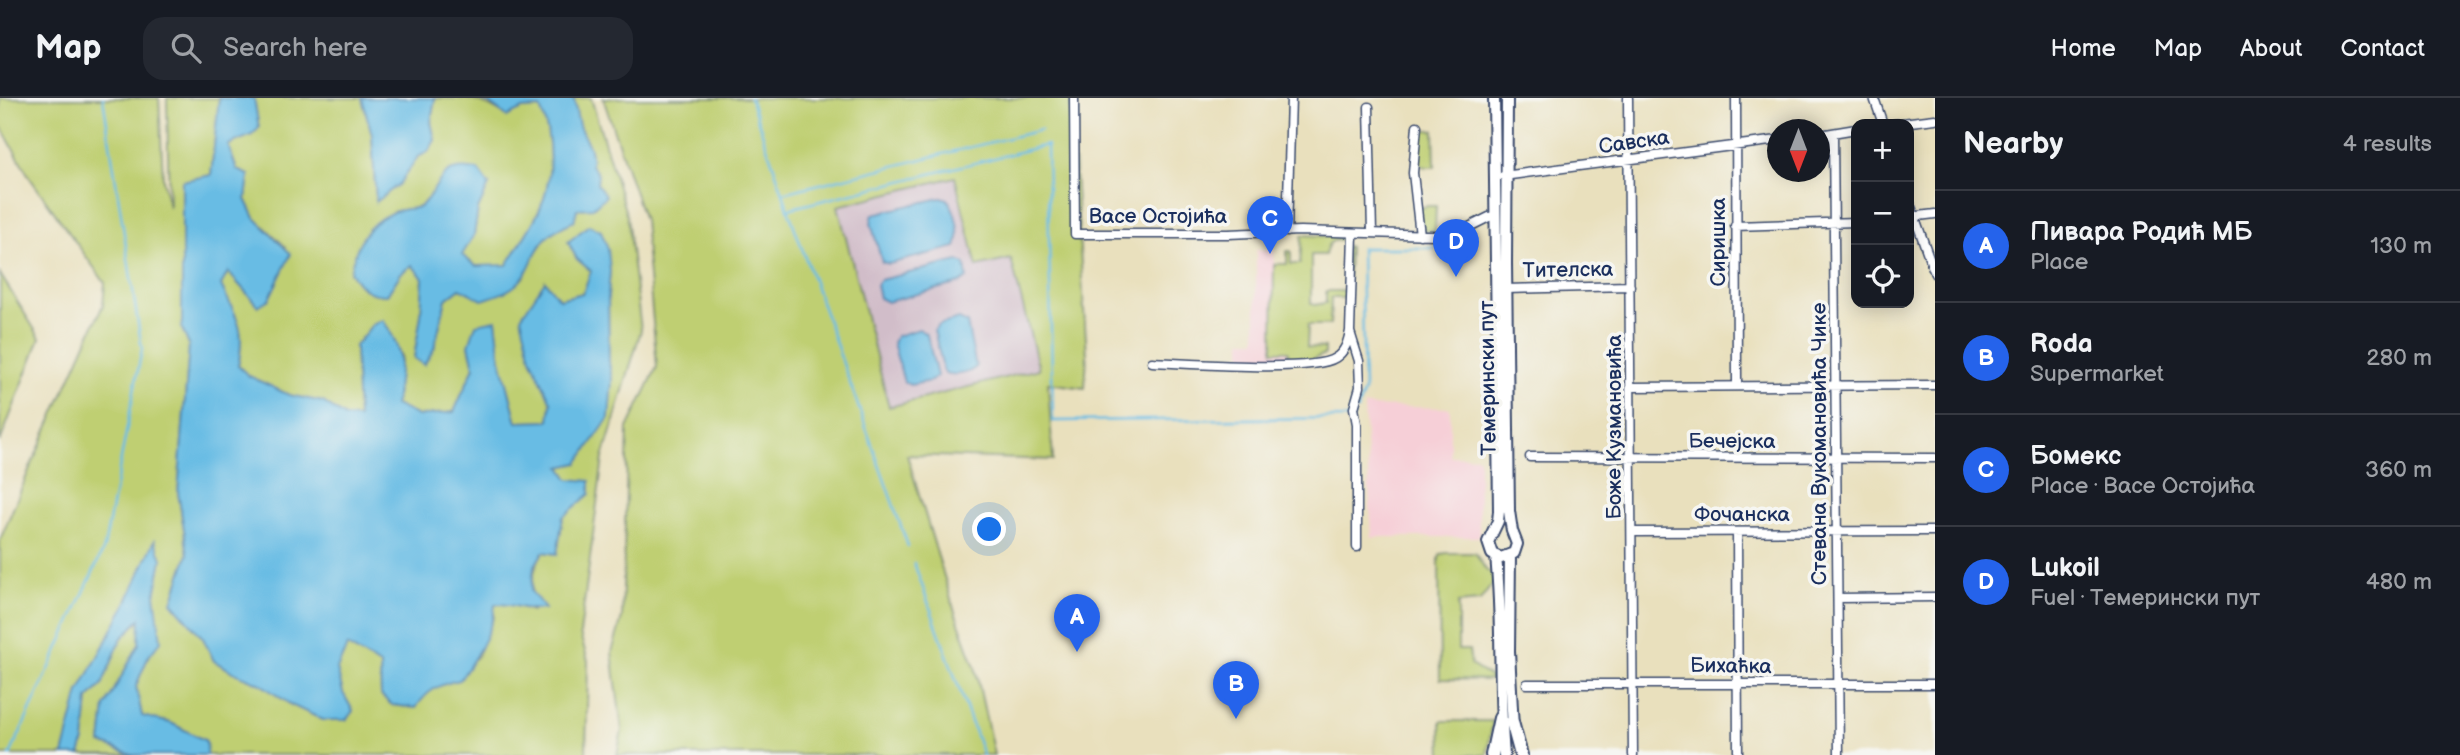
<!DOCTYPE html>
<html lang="en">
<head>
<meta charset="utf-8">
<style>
	body { margin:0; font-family:"Balsamiq Sans",sans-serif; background:#242831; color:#f1f3f6 }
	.controls { position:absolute; right:21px; top:21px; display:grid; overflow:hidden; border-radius:14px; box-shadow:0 4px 18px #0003 }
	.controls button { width:63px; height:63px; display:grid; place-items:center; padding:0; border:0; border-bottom:2px solid #363941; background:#171b24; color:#f1f3f6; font:35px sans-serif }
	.compass { position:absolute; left:1767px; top:21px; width:63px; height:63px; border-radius:50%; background:#171b24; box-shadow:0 4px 18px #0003; rotate:180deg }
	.you { position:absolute; left:990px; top:432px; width:24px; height:24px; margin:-18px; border:5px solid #fff; border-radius:50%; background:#1a73e8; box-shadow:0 0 0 10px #1a73e833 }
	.badge { display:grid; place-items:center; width:46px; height:46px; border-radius:50%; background:#2563eb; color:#fff; font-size:23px; font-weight:700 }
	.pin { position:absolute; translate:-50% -58px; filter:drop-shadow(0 2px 4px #0008) }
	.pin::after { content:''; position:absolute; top:37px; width:24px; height:21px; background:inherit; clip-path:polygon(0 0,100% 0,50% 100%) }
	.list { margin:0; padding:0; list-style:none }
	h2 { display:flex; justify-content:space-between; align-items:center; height:91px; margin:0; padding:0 28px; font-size:30px }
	h2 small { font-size:23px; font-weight:400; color:#9ea1a6 }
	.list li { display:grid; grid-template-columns:46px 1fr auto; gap:21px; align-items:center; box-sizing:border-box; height:112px; padding:0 28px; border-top:2px solid #363941 }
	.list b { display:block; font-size:26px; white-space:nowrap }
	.list p { margin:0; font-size:23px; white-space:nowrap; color:#9ea1a6 }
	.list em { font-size:23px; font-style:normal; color:#9ea1a6 }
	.icon { flex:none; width:38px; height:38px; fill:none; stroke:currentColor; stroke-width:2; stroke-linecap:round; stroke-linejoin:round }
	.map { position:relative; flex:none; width:1935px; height:657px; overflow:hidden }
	header { display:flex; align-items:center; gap:42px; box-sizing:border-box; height:98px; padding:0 35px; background:#171b24; border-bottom:2px solid #363941 }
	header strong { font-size:33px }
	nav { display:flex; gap:38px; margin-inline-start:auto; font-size:24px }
	.search { width:490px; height:63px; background:#242831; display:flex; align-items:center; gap:18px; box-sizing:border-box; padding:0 24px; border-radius:21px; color:#9ea1a6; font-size:26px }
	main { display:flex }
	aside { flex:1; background:#171b24 }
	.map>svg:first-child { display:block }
	.built { fill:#f6cfd7 }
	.industrial { fill:#d1bdc9 }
	.green { fill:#bfcf72; stroke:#6d7f68; stroke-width:2; fill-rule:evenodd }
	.water { fill:#67bce4; stroke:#4176a1; stroke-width:2 }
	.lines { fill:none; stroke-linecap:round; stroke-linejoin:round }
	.stream { stroke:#67bce4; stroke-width:2.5 }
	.street-casing { stroke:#3a4a6c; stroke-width:11 }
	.secondary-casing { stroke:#3a4a6c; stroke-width:14 }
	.primary-casing { stroke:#3a4a6c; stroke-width:16 }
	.street { stroke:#fff; stroke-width:8 }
	.secondary { stroke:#fff; stroke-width:10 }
	.primary { stroke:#fff; stroke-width:12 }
	.labels { text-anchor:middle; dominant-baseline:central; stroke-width:7; stroke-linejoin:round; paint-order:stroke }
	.street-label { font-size:21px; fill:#1b2f5e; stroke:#f6f6f2 }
</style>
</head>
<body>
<header>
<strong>Map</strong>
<div class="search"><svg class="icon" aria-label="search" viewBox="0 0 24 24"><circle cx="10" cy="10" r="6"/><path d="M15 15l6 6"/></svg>Search here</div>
<nav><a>Home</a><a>Map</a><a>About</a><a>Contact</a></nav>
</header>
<main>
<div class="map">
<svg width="1935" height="657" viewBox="0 0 1935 657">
	<rect width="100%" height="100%" fill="#f6f6f2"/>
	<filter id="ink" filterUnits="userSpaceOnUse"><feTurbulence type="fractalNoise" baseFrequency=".0143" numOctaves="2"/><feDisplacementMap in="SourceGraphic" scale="14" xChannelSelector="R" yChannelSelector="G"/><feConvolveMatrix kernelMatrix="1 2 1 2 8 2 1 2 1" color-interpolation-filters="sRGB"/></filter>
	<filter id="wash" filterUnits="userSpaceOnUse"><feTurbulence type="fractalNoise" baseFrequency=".00686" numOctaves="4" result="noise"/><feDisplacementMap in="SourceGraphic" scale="28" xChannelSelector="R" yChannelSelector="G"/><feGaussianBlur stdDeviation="1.57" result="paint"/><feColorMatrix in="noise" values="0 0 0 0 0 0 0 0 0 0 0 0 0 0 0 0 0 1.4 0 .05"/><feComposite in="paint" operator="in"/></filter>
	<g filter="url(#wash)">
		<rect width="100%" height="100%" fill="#e9e0bd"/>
		<path class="built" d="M1256,152H1274L1273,252L1288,253V263H1242V242H1256Z
			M1364,308L1450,310V358L1479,359V439H1372Z"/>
		<path class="industrial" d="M955,79L977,168L1011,160L1039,271L889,309L838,108Z"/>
		<path class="green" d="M0,0H159L163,81L169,110L167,0H219L211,77L182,83V230L189,247L178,395L188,456L172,504L203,540L214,563L237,576L259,585L291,607L323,622H346L353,613L343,595L336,571L347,548L380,567L381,597L392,607L416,610L423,598L477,559L485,536L494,519V506H511L532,513C531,491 531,474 543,454L557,456L569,381L561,369L612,282L609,265L608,198L610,173L601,133L589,128L568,144L577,161L591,173L583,195L559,201L545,183L531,260L551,304L550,323L517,324L501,262L496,223L469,247L474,269L454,314L418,318L395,307L401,258L383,223L372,227L355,248L358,320L345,319L323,304L289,297L249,278L238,268C246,231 238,219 220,187L228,174L258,208L286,149L255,120L246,101L249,77L237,72L228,47L252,37L259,30L254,0H362L372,37L376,103L435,42L431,24L435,0C469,0 478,0 507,18L522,11L541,10C552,40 554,81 540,111C531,130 518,149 507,168H476L461,157L474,137L478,111L489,87L426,102L420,109L392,114L350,174C361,190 367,197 387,197L401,175L412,167L423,180L421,217L414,260L434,251L446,201L460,190L482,201L524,179L532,160L546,140L555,132L574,123C575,119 575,115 577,112C586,93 608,90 591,67C593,50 586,44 580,30C577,22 576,11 574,2L570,0H591L627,119L641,232L603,360L580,536L588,563L586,657H207L206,643L171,625L142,618L136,588L148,559L160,543L155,497L162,461L155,443L125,508L79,594L63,657H0V442L30,370L103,207L105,185L30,80L0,27Z
			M603,0H1070L1087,257L1085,290L1048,285L1053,362L907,357L954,511L975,569L994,657H617L622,632L612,554L622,520L628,330L657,269L644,122ZM955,79L977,169L1011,161L1039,271L889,309L838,108Z
			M1419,32H1434L1435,69H1425L1417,65Z
			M1427,108H1436L1435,133H1423L1418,111Z
			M1302,137L1347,139C1336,146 1329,137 1325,157H1311V205L1314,207L1326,205V193H1345L1346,148L1349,149L1347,200H1331L1330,227H1308L1307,249L1325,250V256L1313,261L1288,263V253H1273L1274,166H1287V153H1291V166H1300Z
			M0,176L40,240L0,344Z
			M1447,455H1475L1486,472L1495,477L1493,485L1480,503L1458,505V552H1469L1471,567L1495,582L1440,581L1439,460L1441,456Z
			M141,521L139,546L105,609L101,645L132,657H80L84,643L88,601L102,587L121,541Z
			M1441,623H1493L1487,657H1442Z"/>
		<path class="water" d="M219,0H254L259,30L252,37L228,47L237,72L249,77L246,101L255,120L291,156L269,201L258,208L228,174L221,187C237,222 246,228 238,268L249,278L289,297L323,304L345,319L358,320L355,248L372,227L383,222C407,257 399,268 395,307L418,318L454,314L474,269L469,247L476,226L496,222L501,262L517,324L549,323L551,304L531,260L521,219L545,183L559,201L583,195L591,173L577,161L568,144L589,127L601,133L608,151L610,173L608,198L609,265L612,282L609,320L578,365L561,369L569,381L590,383V396L563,419L557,456L543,454L534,469L531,493L545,511C527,514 513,505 495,506C494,530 474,562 460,582C440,586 427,592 416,610L392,607L381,597L380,567L347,548L337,571L343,595L353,613L346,622H323L291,607L259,585L237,576L214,563L203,540L172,504L188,456L178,395L189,247L182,231V83L211,77Z
			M362,0H435L431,24L435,42L428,54L418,59L399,86L376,104L372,37Z
			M476,0H570L574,2C576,11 577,22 580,30C586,44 593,50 591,67L598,76L597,86L606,98L593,110L577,111L574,123C564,128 553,132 546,140C535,151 532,166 524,178C514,193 498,197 482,202L460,190L446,201L434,251L424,267L414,260L421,217L423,180L412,167L401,175L387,197C367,197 361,190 350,174C356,148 364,127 391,115C399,111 411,111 420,109C443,86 438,64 478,72L489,87L478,111L474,137L462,157L476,168L507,167C518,149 531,130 540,111C553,81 553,39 540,10L522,11L507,19L489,5Z
			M940,100H946C955,108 962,137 956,149L889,166L882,164L871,125L873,116Z
			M958,163L965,166L967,180L960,185L887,204L879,200L876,187L880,182Z
			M959,221L967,225L976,269C969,276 954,278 945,275L943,271L934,232L938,227Z
			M919,231L927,237L937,278L931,283L910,287L904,284L893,245L896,238Z
			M155,442L162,461L155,497L161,543L148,559L136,588L142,618L171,625L206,643L207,657H132L101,645L105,609L139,546L140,521L121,541L102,587L88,601L84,643L80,657H63L79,594L125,508Z"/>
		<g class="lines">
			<path class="stream" d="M750,0L783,95L1041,32
				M783,95L788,111L1047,47L1053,323L1352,320L1353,317
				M788,111L908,448
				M1357,312L1364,293L1361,150H1457L1467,138H1472
				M914,465L983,657
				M10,657L104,450L142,251L103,0"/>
		</g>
	</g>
	<g filter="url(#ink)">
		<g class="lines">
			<g class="street-casing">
				<path id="street" d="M1074,0L1075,136H1228L1300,133L1435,137L1459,134L1489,119L1495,118
					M1628,0L1633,657
					M1736,0L1737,287
					M1874,0L1883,26
					M1369,9L1372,135
					M1894,26L1935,21
					M1417,28L1413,75L1420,137
					M1833,35L1839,657
					M1820,37L1856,31
					M1503,78L1778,42
					M1909,103L1935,176
					M1910,119L1935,116
					M1735,128L1856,124
					M1287,134L1291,0
					M1506,191L1630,188
					M1350,234L1359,263L1360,289L1354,310L1357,326V449
					M1152,264C1185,265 1313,275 1335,260C1345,254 1348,244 1350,233L1353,136
					M1631,289L1935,287
					M1530,359L1935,360
					M1632,434L1935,433
					M1737,434L1738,657
					M1838,500L1935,499
					M1527,586H1935"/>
			</g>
			<g class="secondary-casing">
				<path id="secondary" d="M1494,0L1499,413L1498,423L1488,444L1492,456L1501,460L1514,455L1517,446L1512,433L1509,413L1506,165L1507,0
					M1510,458L1509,553L1513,630
					M1496,459C1503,524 1498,591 1504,657"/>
			</g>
			<g class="primary-casing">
				<path id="primary" d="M1512,624L1521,657
					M1492,657L1500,620"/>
			</g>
			<use href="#street" class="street"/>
			<use href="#secondary" class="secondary"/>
			<use href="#primary" class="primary"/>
		</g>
	</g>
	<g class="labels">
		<g class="street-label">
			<text transform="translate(1634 44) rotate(-8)">Савска</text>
			<text x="1158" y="118">Васе Остојића</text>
			<text transform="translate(1718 144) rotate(-90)">Сиришка</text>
			<text transform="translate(1568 172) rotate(-1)">Тителска</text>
			<text transform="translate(1488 280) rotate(-91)">Темерински пут</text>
			<text transform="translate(1614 329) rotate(-90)">Боже Кузмановића</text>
			<text x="1732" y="343">Бечејска</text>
			<text transform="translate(1819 346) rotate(-90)">Стевана Вукомановића Чике</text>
			<text x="1742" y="416">Фочанска</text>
			<text transform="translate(1731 568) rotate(1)">Бихаћка</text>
		</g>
	</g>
</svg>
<div class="controls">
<button>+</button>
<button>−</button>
<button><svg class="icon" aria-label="locate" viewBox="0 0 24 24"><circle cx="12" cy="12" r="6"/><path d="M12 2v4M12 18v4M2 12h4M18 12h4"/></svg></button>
</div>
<svg class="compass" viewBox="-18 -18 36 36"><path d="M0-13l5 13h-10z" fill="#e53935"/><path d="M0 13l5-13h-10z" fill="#9ea1a6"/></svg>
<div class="you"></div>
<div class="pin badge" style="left:1077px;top:554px">A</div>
<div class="pin badge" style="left:1236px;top:621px">B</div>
<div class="pin badge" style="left:1270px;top:156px">C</div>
<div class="pin badge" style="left:1456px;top:179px">D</div>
</div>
<aside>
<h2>Nearby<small>4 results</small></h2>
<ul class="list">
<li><span class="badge">A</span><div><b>Пивара Родић МБ</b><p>Place</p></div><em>130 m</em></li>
<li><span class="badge">B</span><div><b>Roda</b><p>Supermarket</p></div><em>280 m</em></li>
<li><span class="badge">C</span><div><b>Бомекс</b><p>Place · Васе Остојића</p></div><em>360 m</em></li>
<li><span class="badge">D</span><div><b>Lukoil</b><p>Fuel · Темерински пут</p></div><em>480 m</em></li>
</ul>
</aside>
</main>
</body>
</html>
